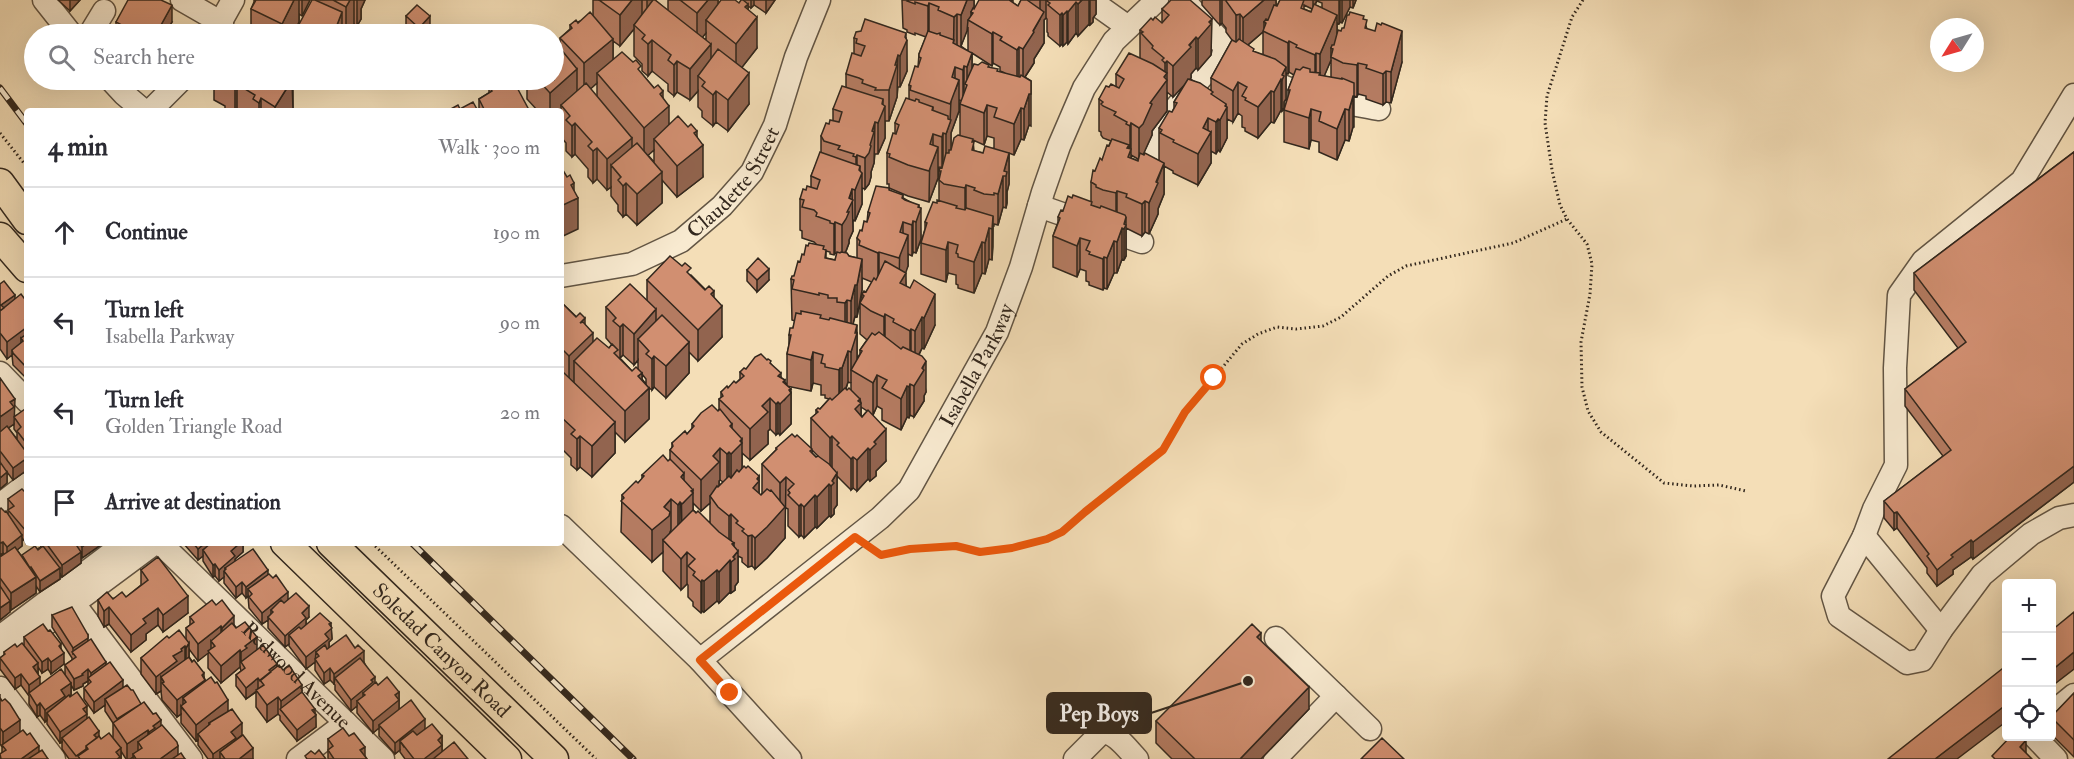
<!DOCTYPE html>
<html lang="en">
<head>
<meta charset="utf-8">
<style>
	body { margin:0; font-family:"IM FELL Double Pica",serif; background:#f2f2f3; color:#2b2b33 }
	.controls { position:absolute; right:18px; bottom:18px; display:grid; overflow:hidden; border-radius:6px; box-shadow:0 6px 24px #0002 }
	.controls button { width:54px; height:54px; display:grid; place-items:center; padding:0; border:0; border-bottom:2px solid #e1e1e2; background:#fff; color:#2b2b33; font:30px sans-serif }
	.compass { position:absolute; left:1930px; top:18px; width:54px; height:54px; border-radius:50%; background:#fff; box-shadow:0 6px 24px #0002; rotate:233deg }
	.stop { position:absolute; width:18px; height:18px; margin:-14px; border:4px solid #ea580c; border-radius:50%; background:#fff }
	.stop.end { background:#ea580c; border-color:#fff; box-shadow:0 2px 6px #0008 }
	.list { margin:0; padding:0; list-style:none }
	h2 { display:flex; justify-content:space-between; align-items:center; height:78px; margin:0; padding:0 24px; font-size:26px }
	h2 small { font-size:20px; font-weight:400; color:#7c7c81 }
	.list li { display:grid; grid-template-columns:39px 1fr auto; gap:18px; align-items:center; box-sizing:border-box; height:90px; padding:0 24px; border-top:2px solid #e1e1e2 }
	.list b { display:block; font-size:22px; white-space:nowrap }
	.list p { margin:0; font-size:20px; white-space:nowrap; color:#7c7c81 }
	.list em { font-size:20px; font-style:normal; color:#7c7c81 }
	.icon { flex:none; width:33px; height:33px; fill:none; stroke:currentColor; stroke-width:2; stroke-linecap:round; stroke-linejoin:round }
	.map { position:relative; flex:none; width:2074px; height:759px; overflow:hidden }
	.search { position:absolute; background:#fff; box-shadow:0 6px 24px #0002; left:24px; top:24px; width:540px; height:66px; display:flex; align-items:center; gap:15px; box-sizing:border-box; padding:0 21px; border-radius:33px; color:#7c7c81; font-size:22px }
	.panel { position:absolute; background:#fff; box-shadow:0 6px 24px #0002; left:24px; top:108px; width:540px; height:438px; border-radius:6px }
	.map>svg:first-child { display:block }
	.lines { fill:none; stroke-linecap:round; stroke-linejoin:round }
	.minor-casing { stroke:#625544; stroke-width:25 }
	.major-casing { stroke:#32271d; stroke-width:31 }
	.path { stroke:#32271d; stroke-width:3; stroke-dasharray:1.5 3; stroke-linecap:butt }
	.minor { stroke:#f8ead0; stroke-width:22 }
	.major { stroke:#f4deb7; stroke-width:28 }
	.rail-casing { stroke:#32271d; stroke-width:7 }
	.rail { stroke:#f8ead0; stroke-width:4.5; stroke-dasharray:14; stroke-linecap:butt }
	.wall { fill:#b47b61; stroke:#32271d; stroke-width:1.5; fill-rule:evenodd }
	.shaded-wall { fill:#92644f; stroke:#32271d; stroke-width:1.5 }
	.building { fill:#d18f71; stroke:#32271d; stroke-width:1.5 }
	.route { stroke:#ea580c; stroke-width:8 }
	.labels { text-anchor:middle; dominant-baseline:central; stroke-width:4.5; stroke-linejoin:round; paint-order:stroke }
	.street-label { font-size:21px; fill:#32271d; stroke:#f8ead0 }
	.leader { fill:none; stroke:#32271d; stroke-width:2 }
	.callout-dot { fill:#32271d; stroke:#f8ead0; stroke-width:2 }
	.callout { fill:#32271d; stroke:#32271d; stroke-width:2 }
	.callout-label { font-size:22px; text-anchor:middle; font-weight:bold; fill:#fff }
</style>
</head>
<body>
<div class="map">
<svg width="2074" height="759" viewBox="0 0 2074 759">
	<rect width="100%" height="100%" fill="#f4deb7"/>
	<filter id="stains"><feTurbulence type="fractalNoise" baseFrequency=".00333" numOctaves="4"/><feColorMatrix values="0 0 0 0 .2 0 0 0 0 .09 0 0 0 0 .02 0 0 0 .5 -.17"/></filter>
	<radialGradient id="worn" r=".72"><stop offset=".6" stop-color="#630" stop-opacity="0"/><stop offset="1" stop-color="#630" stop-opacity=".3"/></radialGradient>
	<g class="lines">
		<g class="minor-casing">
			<g id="minor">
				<path d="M44,0L71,34"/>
				<path d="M182,0L222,23"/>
				<path d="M1090,0L1128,27"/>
				<path d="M1184,0C1211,32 1238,63 1276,83C1307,99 1346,102 1379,109"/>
				<path d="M90,34L104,11"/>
				<path d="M214,34L233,0"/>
				<path d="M111,80L124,94L144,111"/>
				<path d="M2074,95L2022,181L1923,261L1899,295L1895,368L1896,465L1874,509L1864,536L1833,596L1839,616L1907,663L1922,660L1941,630L1982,575L2031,534L2059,518L2074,515"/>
				<path d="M150,111L181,80"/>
				<path d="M1150,161L1174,110L1226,48"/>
				<path d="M1039,206L1142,242"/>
				<path id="s1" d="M561,276L632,264L681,241L722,206L752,172L775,125L796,57L819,0"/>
				<path d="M0,373L27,401"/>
				<path d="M0,505L27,484"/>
				<path d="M561,526L700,660L790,759"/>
				<path d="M1864,536L1941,630"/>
				<path id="s2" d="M160,543L383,759"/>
				<path d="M63,589L191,759"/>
				<path d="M0,637L125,543"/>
				<path d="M1276,638L1370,729"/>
				<path d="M0,658L155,543"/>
				<path id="s3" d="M700,660L880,518L909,490L997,332L1021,267L1043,192L1059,146L1084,88L1114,41L1157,0"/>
				<path d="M0,688L54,759"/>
				<path d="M2052,713L2074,695"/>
				<path d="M2034,736L2056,759"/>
				<path d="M298,759L346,723"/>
				<path d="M1075,759L1101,733C1115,730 1128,750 1137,759"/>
				<path d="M1275,759L1336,696"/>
			</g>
		</g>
		<g class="major-casing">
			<g id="major">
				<path d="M0,183L27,220"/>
				<path d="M0,237L27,268"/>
				<path d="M285,543L507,759"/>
				<path id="s4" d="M331,543L554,759"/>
			</g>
		</g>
		<path class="path" d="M1583,0L1572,17L1547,96L1545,123L1552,170L1560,205L1567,219L1587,244L1592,264L1590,294L1581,342L1582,387L1588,411L1601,432L1664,483L1693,486L1719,485L1746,491
			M0,133L27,167
			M372,543L596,759
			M872,548L881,555L910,549L956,546L980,552L1012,548L1047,539L1063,532L1085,512L1163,450L1185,412L1242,344L1258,334L1277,327L1296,329L1323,326L1341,317L1388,276L1406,266L1513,243L1567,219"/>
		<use href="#minor" class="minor"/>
		<use href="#major" class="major"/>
		<g class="rail-casing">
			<path id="rail" d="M0,88L27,124
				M412,543L633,759"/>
		</g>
		<use href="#rail" class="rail"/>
	</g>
	<path class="wall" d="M58,0H80L70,11Z
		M254,0H310L302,16L299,14V22L293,34H251V9L254,2Z
		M316,0H365L361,9V19L357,26L354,24L348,34H296V30Z
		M593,0H655L668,11V0H718V4L739,3L743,0H775L766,13L754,5L751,8L748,6V9L757,48L742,67L749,104L728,131L716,122L713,126L702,117V111L698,107V91L690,100L677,92L674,96L668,91V84L652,71L648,76L642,71V64L634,56V29L620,46L613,41V60L641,73L663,98L669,125L697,137L703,177L677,197L662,180V203L637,225L626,214L623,217L618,211V205L611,196V187L607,190L597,179L593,183L588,177V169L575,154L572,157L566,151V143L561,137V111H538L527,99V80H554L560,49V38L570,29V25L593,16ZM706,33V40L702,37ZM597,83V97L590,89ZM654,150V162L648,155Z
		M902,0H974V8L1013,0V3L1018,6L1021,0H1096V14L1093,18V22L1090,25L1089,24L1078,36L1076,33L1068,44L1067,42L1063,46L1062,44L1060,46L1048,36V33L1047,32V19L1046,18L1044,20V43L1034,59V63L1025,77L1031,81V126L1029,125L1024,140L1021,139L1014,155L1009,153V184L1007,192V203L1006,208L1003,207L998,225L994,224V226H993L992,260L989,259L985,274L982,273L974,293L958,288V285L956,284V275L948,273L946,282L921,274V243L925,229V222L939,201V168L938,167V178L929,202L908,196L889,188V190L919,207L921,239L916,253L913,252L912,256L908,254V266L905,272L906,286L935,325L924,349L922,348L919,355L926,392L924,396V401L914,417L910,415L909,418L907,417L901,430L882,420V409L877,406L873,415L886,461L876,471V476L870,481L868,479L857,491L853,488L851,490L837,476V505L834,509V514L831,517L829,516L817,528L815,527L804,538L801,535L799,537L788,526V509L786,508L785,509V538L767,558L755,569L752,566L748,567L742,562V558L738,556V582L735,586V590L731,593L730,592L719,603L717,601L704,612L702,611L701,613L693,606V602L688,597V585L687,584L681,590L663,571V552L652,562L621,532L622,495L638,483L642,479V475L670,460V450L672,448V443L687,434L692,429V424L718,411L719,409V399L721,398V392L736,383L740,379V372L746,369L771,364L787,385V354L789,345V335L793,328L795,321L792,320L791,279L794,276L808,246L816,244L814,242L802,238V231L800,230V199L806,190L811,187V176L821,153V136L829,124L833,121V109L846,87V74L854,54V38H906L907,71L900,87H898L897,97L889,121H885V138L878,154H875L874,163L871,172V177L869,184L865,189L862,188V204L855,221L853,220V231L849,240V243L846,251L845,252L849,256L857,258V238L867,222L868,212L889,188V184H887V153L895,134V123L909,99V85L918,67L919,54L926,37L915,33V35L907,32V30L903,28ZM968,27V51L961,46ZM972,53L992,66L993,63L1000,67V71L1005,73L998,72L989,67L978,65L972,68ZM959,100L962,101L960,104V135L951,150V133L959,111ZM987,136L994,138V148L983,153L974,151L973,140L984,145ZM826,251L830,252V254L834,255L835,253L837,254L835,260L826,258ZM862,278L872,282L866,292L862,294V299L860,303V334L867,340L860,350V354L857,359V333L853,324L855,316L857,317L862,290ZM848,382L851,383V390H847L846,389ZM813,383L821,385V395H825V398L829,399L820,409L816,410V414L811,418V449L776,448V450L762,464V493L761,495L759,494V476L742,468V453L750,460L768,444V431L770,429L776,435L778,433L780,435L791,424V392L787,386L811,391ZM861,407L867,411L862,417L861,415ZM812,450L818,456L816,457L812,453ZM720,480L723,482L719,486V481ZM693,503L701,511L710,503V523L693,510Z
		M1202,0H1276V5L1277,6L1280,0H1356L1353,8L1350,7L1342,23L1340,22L1339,24L1337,23V36L1344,28L1364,20L1367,29L1402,62L1391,103L1386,102L1383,105L1366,99V96L1358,94L1357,97L1354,96V127H1353L1349,141L1345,140L1337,160L1319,152V142L1311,140L1309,149L1284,142V110L1288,97V90L1294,75L1289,72L1288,74L1286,73V99L1284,102V108L1282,111L1281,110L1274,123L1271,122L1258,138L1245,131V128L1242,127V116L1238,113L1233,122L1227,119V138L1220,152L1218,150L1216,154L1211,151V163L1198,185L1173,173V171L1164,166V194L1158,209V214L1149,234L1145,232L1142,236L1126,228V256L1124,260L1122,259L1117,273H1114L1107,289L1104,288L1103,290L1089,285V282L1086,281V271L1080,269L1077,277L1053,267V236L1058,222V217L1072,198L1091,202V182L1095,171L1102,160L1111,141L1103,138L1101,135V132L1099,131V99L1109,87H1116V74L1140,58V30L1153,20L1162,23V9L1212,50L1211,55L1198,70L1196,68L1191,74V78L1190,79L1211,91V78L1232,40L1226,32V28L1222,23L1220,25L1217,22L1202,5ZM1317,1L1322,3V8L1315,5ZM1304,5L1312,9L1311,12L1304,9ZM1263,32V55L1254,52L1248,45ZM1331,60V78L1324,76ZM1184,85L1174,102V108L1172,112L1159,128V160L1160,161L1143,154L1152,135V131L1167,111V92L1173,97ZM1131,155L1138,159V161L1131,158Z
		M406,16L430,28L423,34H414L406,27Z
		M116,22H172L165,34H116Z
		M214,80H293V110L292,111H225V106L214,100Z
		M489,87H499L529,111H479V99L489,93Z
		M2074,152V482L1973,559L1971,557L1953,570V574L1937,586L1927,573V568L1897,528L1894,530L1884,518V501L1943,456L1905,406V389L1958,348L1914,290V273Z
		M747,270L769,280L757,292L747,281Z
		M691,275L714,298L722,337L698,361L689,352V373L666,398L654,387L652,390L649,388V419L625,442L615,432V453L592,477L580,467L577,470L571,465V458L561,448V294L562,303L585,325L593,342L609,348L612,345L606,338V307L647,301V280ZM623,355L634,365L638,360V370L632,371L620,358ZM642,374L646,379V384L642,379Z
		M0,284L15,299L27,302V379L13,365L12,355L7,359L0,349Z
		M0,378L15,416L14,417L27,410V470L13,480L7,472V483L0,489ZM14,424V429L17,433V439L8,428Z
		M27,486V542L26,543L22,538V546L17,550L22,557L41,547L39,543H102V544L82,558L81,556V563L62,577L60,573V579L40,592L36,586V593L11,610L10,609V612L0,620V557L4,554L3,553L0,555V509L8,515V499L26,493V487Z
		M183,543H243V552L235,559V561L268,575L288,599L309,617L306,620V624L331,627L332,639L329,642V648L364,662L375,684L399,692V709L425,729L442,736V752L468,759H405L400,752V750L395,754L379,736V728L373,733L357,713V706L351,711L335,690V685L330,680L324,684L315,670V662L306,669L289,646V644L285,647L268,628V620L262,624L249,608L248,596L246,598L242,593L236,598L224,583V577L219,581L215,576L213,577L203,561V556L198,560Z
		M141,570L188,613L163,632L158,625L146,634V640L131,652L109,624L104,627L98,616V600L126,597L141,585Z
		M52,615L88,641L123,687L161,726L178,755L185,759H133V757L130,759H126L121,751V759H69L62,749V742L60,743L47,724V720L45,722L40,715L37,717L29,704V696L21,685L15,689L0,669V658L4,655V652L24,645V637L61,649L64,664L51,674L48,669L42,673L38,667V673L40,685L65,675V665L72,660V658L52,627ZM88,681V685L84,688V699L94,713L105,705V711L113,723V737L101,739L69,696L71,695V685L74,690L83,686V684Z
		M190,617L234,625L257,650L277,667L302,693L315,713L316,727L297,741L280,720V716L278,714L267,722L256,707V692L246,699L236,686V675L241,671L240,667L221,683L208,668V652L198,661L189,649V657L204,677L205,681L228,711L242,735L236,740L253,759H208L198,745V740L196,741L181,723V714L177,717L162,700L161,691L156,694L141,674V658L169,638L186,639V628L190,625Z
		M1261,641L1309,709L1261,759H1172L1156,743V721Z
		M2074,693V757L2052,735V716Z
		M0,694V698L20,732L39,751L48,759H0V754L2,753V747L0,744Z
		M328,739L365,756L367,759H328Z"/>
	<path class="shaded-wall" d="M70,0H80L70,11Z
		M294,0H299V22L293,34H282V24Z
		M302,0H310L302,16Z
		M350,0H354V24L348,34H346V7Z
		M357,0H365L361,9V19L357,26Z
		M632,0H642V18L634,25V29L620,46V15Z
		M647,0H655L647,11Z
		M708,0H718V19L706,20V33L697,44V13Z
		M751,0H754V5L751,8Z
		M766,0H775L766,13Z
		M967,0H974V6L973,13L971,12V19L968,20L967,31L961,46V15Z
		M1040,0H1046V18L1044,20V43L1034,59V63L1023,80V49L1040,19Z
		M1082,0H1089V24L1078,36V4Z
		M1090,0H1096V14L1093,18V22L1090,25Z
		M1220,0H1222V23L1220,25Z
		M1264,0H1276V21L1266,23L1264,22V31L1243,49V18Z
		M1313,0H1317L1313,9Z
		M1339,0H1340V22L1339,24Z
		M1342,0H1350V7L1342,23Z
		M1353,0H1356L1353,8Z
		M1076,2V33L1068,44V12Z
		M929,3V35L928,38V6Z
		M748,4V29L757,17V48L736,75V44L745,7Z
		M172,5V22L165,34H156Z
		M1067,11V42L1063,46V15Z
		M342,12V34H336L337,25Z
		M1062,13V44L1060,46V15Z
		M957,14V45L955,67V91L959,80V111L951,133V151L946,165V134L950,122L952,77L953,72L954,17Z
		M1240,14V45L1236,46V15Z
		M1337,15V47L1333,49L1331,48V60L1320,86V54Z
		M430,16V28L423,34H419V28Z
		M1212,19L1211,55L1198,70V39Z
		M1402,31V62L1391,103V72Z
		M993,32V63L992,66V34Z
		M906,33V43L907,40V71L900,87V56Z
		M1196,37V68L1191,74V78L1173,97V66Z
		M613,39V70L597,73V83L584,95V63Z
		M652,40V71L648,76V44Z
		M1289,41V72L1288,74V43Z
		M711,44V75L698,76V91L690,100V69Z
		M1019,47V78L1017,81V50Z
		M972,53V84L967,98V67Z
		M1316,53V84L1315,86V55Z
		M898,55L897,97L889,121V90Z
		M677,61V92L674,96V65Z
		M1167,61V111L1152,131V135L1143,155L1139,159V128L1150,103L1165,76V63Z
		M1358,63V94L1357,97V65Z
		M964,66V97L963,101V70Z
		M1286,67V99L1284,102V108L1282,111V75Z
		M577,69V100L561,105V111H550V93Z
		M1386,71V102L1383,105V74Z
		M749,73V104L728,131V100Z
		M1281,79V110L1274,123V92Z
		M292,80L293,110L292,111H275V107Z
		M1238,82V113L1233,122V91Z
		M237,84V111H235V88Z
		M663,91V111L669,106V137L654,139V150L644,159V128L660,94Z
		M716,91V122L713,126V95Z
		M1271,91V122L1258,138V107Z
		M1029,94V125L1024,140V109Z
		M1353,96V127L1349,141V110Z
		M261,98V111H259V103Z
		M883,99V110L885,106V138L878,154V123Z
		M1226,104V110L1227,107V138L1220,152V120Z
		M987,105V136L984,145V113Z
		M933,107V160L938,147V178L929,202L930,144Z
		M1021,108V139L1014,155V124Z
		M1311,109V140L1309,149V118Z
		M1345,109V140L1337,160V129Z
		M1208,118V136L1211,132V163L1198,185V154L1203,128Z
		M1218,119V150L1216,154V122Z
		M875,122L874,163L871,172V177L869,184L865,189V158Z
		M575,123V154L572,157V126Z
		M1131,123V181L1127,148L1129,145V155L1130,151V126Z
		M697,131V150L703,145V177L677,197V166L694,133Z
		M943,133V164L942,168V137Z
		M632,138V169L621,177L611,165V187L607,190V159Z
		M597,148V179L593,183V151Z
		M1009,153V184L1007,192V203L1006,208V176L1004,171Z
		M857,155V184L860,166V178L862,173V204L855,221V190L856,186V157Z
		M1164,163V194L1158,209V214L1149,234V203Z
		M662,172V203L637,225V194Z
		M1003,176V207L998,225V194Z
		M574,183V200L578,198V229L561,237V206L571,185Z
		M626,183V214L623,217V186Z
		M966,185V216L965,219V188Z
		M852,189L853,231L849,240V243L846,251L842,256V225Z
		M1117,191V222L1116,224V193Z
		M903,195V247L908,235V266L905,275L906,273V304L899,290L900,232Z
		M1145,201V232L1142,236V204Z
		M919,205V214L921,208V239L916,253V222Z
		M993,216V247L992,260V229Z
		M1126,217V256L1124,260V224Z
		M913,221V252L912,256V225Z
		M835,222V253L834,255V224Z
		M989,228V259L985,274V243Z
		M1122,228V259L1117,273V242Z
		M1080,238V269L1077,277V246Z
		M1114,241V273L1107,289V258Z
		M948,242V273L946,282V250Z
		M982,242V273L974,293V262Z
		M879,252V283L878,285V253Z
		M1104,257V288L1103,290V259Z
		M862,259V290L857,317V285Z
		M769,269V280L757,292V280Z
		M855,285V316L851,332V301Z
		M714,291V313L722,306V337L698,361V330L711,294Z
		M935,294V325L924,349V318Z
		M15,295V306L0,326L1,305Z
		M847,300V331L845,335V303Z
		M656,309V340L638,339V360L634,365V334Z
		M885,314V346L884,348V317Z
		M922,317V348L915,362V331Z
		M585,318V340L593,333V364L574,361V383L569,388V356L580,323Z
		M27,319V344L21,338V348L13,354L12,350V355L7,359V342Z
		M623,324V355L620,358V327Z
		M857,325V364L851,370V383V352Z
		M911,329V360L910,362V331Z
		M689,342V373L666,398V366Z
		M848,351V382L842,399V368Z
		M813,352V383L811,391V360Z
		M654,356V387L652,390V359Z
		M926,361V392L924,396V401L914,417V386Z
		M840,368V399L839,402V370Z
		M642,373V395L649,388V419L625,442V411L638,376Z
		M781,373V403L783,382L785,380V399L791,389V424L780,435V404L778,376Z
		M877,375V406L873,415V383Z
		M910,384V415L909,418V387Z
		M907,386V417L901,430V399Z
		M770,398V429L768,431V444L750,460V429L762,406Z
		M15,399L14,424L0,434V417L10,402Z
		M860,399L861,403V434L855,409L858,401Z
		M778,402V433L776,435V404Z
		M615,422V453L592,477V446Z
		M732,424V453L742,439V474L731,485V454L730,426Z
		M886,429V461L876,471V476L870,481V450L874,442Z
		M580,436V467L577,470V439Z
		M832,436V467L830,469V438Z
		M720,448V480L719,481V493L710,496V503L701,511V480L713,456Z
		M868,448V479L857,491V460Z
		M729,452V483L727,486V454Z
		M853,457V488L851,490V459Z
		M27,458V470L13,480V468Z
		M2074,466V482L1973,559V542Z
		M7,472V483L0,489V478Z
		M684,473V502L693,490V524L682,535L681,477Z
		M837,473V505L834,509V514L831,517V486L832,481Z
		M759,476V512L753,488L757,479Z
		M786,477L785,538L767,558L755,569V538L780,512V483Z
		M829,484V516L817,528V497Z
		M815,495V527L804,538V507Z
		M671,499V530L670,532V544L669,547V546L663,540V552L652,562V530L664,507Z
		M680,502V534L678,536V505Z
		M801,504V535L799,537V506Z
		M1897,512V528L1894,530V513Z
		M731,514V545L729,547V516Z
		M27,530V542L26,543V531Z
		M22,535V546L7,558V547Z
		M752,535V566L748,567V536Z
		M1971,540V557L1953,570V574L1937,586V570L1951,555Z
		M3,542V553L0,555V543Z
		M87,543H102V544L82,558V547Z
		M205,543H217L203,550V556L198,560V549Z
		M240,543H243V552L235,559V568H225V573L224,571V577L219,581V570L231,551Z
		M734,543V556L738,551V582L735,586V590L731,593V562L732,544Z
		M81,552V563L62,577V565Z
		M687,552V584L681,590V559Z
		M730,560V592L719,603V572Z
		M215,564V576L213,577V565Z
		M60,568V579L40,592V581Z
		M268,570V581L248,589V596L246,598V587Z
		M717,570V601L704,612V581Z
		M36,577V593L11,610V593Z
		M702,580V611L701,613V582Z
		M242,582V593L236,598V587Z
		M288,592V604L271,610V617H268V620L262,624V613Z
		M188,596V613L163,632V615Z
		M10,601V612L0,620V608Z
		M309,606V617L306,620V629L289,635V644L285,647V636L302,613Z
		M109,607V624L104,627V611Z
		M158,608V625L146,634V640L131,652V635L143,619Z
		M234,616V632L222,645V628Z
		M331,623L332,639L329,642V650L319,656L316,652L315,662L306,669V657L325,634L329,624Z
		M221,626V643L215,646L211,641V651L198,661V644Z
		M1261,633V655L1257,637Z
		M88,635V649L73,654V648Z
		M257,637V653L241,662V652L245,646Z
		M189,643V660L186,665V648Z
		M61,644V655L64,653V664L51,674V662L59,646Z
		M185,646V663L164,682L161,677V691L156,694V677L173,656Z
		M240,650V667L221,683V666Z
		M364,651V662L338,682L335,678L334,685V674Z
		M2074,652V669L2052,686V670Z
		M48,658V669L42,673V662Z
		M106,662V673L91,682V673Z
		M38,663V674L33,667Z
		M277,664V675L272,679L269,670Z
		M330,668V680L324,684V673Z
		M88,669V681L83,684V686L74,690V679Z
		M204,673V681L205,680V696L186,702L183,698V709L181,706V714L177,717V700Z
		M21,674V685L15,689V678Z
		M40,677V688L29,693V685Z
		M375,677V689L365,695L363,693V702L357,701V706L351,711V700Z
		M258,678V690L246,699V688Z
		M123,680V692L105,699V705L94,713V702Z
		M71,683V695L47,713V720L45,722V710L61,690Z
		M302,685V701L281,710V701Z
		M1309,687V709L1261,759H1240Z
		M399,692V712L379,725V728L373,733V721L395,695Z
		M278,697V714L267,722V705Z
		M228,700V717L209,723V731L198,734V740L196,741V725Z
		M40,703V715L37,717V706Z
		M2007,704V721L1957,759H1935Z
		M87,706V726L62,738V742L60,743V732L83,709Z
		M315,709V716L316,715V727L297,741V730L312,710Z
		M425,719V731L404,747L400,741V750L395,754V743Z
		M20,720V737L3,747V732Z
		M161,720V737L149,749V732L153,726Z
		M242,723V735L220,752V759H213V754L231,732Z
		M148,730V747L138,742V754H133V757L130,759H127V744Z
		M99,731V742L94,735Z
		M442,736V756L438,759H424L438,740Z
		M2026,740V757L2020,747Z
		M39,746V758L37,759H21Z
		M178,746V759H160Z
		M365,747V758L360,750Z
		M121,748V759H116V752Z
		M253,748V759H239Z"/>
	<path class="building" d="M128,0H161L172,5L156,34H138L116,22Z
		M256,0H294L282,24L251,9Z
		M312,0H315L342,12L337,25L340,26L336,34H303L296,30Z
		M333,0H350L346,7Z
		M599,0H632L620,15Z
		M653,0H655L711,44L690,69L677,61L674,65L668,60L671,55L652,40L648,44L642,39L645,35L634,25Z
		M680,0H708L697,13Z
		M721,0H735L739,3L741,0H743L748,4L745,7L757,17L736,44L706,20Z
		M908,0H967L961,15L957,14L954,17L938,10L939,7L929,3L928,6L915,2V4L907,1Z
		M979,0H1009L1018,6L1021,0H1027L1044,12L1033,31L1034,32L1023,49L1019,47L1017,50L1000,40L1002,37L993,32L992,34L968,20L973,13L971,12L973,8L974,9Z
		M1048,0H1082L1078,4L1076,2L1068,12L1067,11L1063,15L1062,13L1060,15L1048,5L1050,3L1047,1Z
		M1171,0H1190L1212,19L1209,22L1211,24L1198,39L1196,37L1189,45L1191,47L1173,66L1167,61L1165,63L1162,60L1164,58L1152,48L1153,46L1141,33L1143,32L1140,30L1151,18L1153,20L1155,17L1162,23L1169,15L1162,9Z
		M1226,0H1264L1243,18L1240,14L1236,15L1226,1Z
		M1280,0H1304L1301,8L1311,12L1314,4L1337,15L1320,54L1316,53L1315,55L1296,47L1297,45L1289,41L1288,43L1263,31L1266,23L1264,22L1266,19L1268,20L1274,5L1277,6Z
		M417,5L430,16L419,28L406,16Z
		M590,12L613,39L584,63L560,38L572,28L570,25L576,20L578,23Z
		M1350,12L1364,16L1363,19L1367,20L1365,28L1375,31L1377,23L1381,25L1382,23L1402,31L1391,72L1386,71L1383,74L1366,68L1367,65L1358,63L1357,65L1343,63L1331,57L1333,49L1331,48L1332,45H1334L1338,30L1341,31L1342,28H1344L1347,15H1349Z
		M865,19L906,33L905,37L907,40L900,56L898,55L895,65H897L889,90H875L876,88L862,83L863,80L859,78L846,74L852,53L861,56L865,46L856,43L857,39L854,38L856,32L861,31Z
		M928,31L937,34L940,33V35L954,40L953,43L972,53L967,67L964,66L963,70L955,67L952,77L959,80L950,104L910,90L911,86L909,85L915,66L918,67L921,58L919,57V54Z
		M1239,39L1254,49L1253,51L1275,59L1286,67L1282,75L1284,76L1282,80L1281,79L1274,92L1271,91L1258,107L1245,100L1246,98L1242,96L1247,87L1238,82L1233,91L1211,78L1232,40L1236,42Z
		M555,42L577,69L550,93L538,80H554V44Z
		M718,49L749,73L728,100L716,91L713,95L702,86L705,82L698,76Z
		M622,52L633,62L636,60L641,66L638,69L654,88L658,85L663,91L660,94L669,106L644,128L597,73Z
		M1129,53L1153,64L1167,73L1164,77L1167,80L1150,103L1152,104L1143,124L1139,128L1131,123L1130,126L1126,124L1127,122L1114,115L1116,112L1103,106L1101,104L1103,102L1099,99L1106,86L1109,87L1111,84L1119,88L1124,79L1116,74Z
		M982,62L989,65L988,67L998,69L997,71L1020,77L1021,75L1031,81V94H1029L1024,109L1021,108L1014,124L994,117L997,108L987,105L984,113L960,104L967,85L965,84L974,64L978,65Z
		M1303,67L1310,69V72L1320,73L1319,75L1342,79V78L1354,83V96H1353L1349,110L1345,109L1337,129L1319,121L1321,112L1311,109L1309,118L1284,110L1290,90H1288L1296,69L1300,70Z
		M1188,79L1200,83L1213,92L1211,94L1226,104L1225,106L1227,107L1220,120L1218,119L1216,122L1208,118L1203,128L1211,132L1198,154L1173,142L1174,140L1160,133L1162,130L1159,128L1169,111L1172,112L1177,103L1174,102Z
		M226,80H292L275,107L261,98L259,103L253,99L255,95L237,84L235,88L225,82Z
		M513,80L529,110L527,111H485L479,99L492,91L489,87L497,83L499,87Z
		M586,83L632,138L607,159L597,148L593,151L588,146L592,142L575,123L572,126L566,120L570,116L561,105Z
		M842,86L883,99L882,104L885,106L878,123L875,122L872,131L874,132L870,145L871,146L869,153L865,158L857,155L856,157L853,156L854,154L838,149L840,146L824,141L821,136L826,123L829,124L830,120L839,122L842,112L833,109Z
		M906,98L915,101L916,99L919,100V102L933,107L932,110L948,116V119L951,120L946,134L943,133L942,137L933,134L930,144L938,147L929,171L908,165L889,157L890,154L887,153L893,133L896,134L899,125L895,123L897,118Z
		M473,102L478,111H450L449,110L458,105L460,109Z
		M678,116L688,127L691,124L697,131L694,133L703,145L677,166L654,139Z
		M958,135L973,139L972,142H974L972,150L983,153L985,146L1009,153L1004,171L1007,172L1006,176H1003L998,194L994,193V195L984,194L974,190L975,188L966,185L965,188L944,184L939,180L941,171H939L940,167L942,168L946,153H949V150H951L954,138Z
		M1112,139L1129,145L1127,148L1131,149L1128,157L1138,161L1140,153L1144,155L1145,153L1164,163L1156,182L1158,183L1149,203L1145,201L1142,204L1126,197L1127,194L1117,191L1116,193L1103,190L1096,187V185L1091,182L1093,170L1095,171L1100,158L1102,160L1107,145L1109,146Z
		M637,143L662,172L637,194L626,183L623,186L618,180L621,177L611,165Z
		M820,152L860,166L859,170L862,173L855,190L852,189L849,198L853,200L847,212H849L846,219L842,225L835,222L834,224L830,223V221L816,216L817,213L814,210L802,207L804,200L800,199L803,189L806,190L807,186L817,189L820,180L811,176Z
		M2074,152V466L1973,542L1971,540L1951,555L1953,557L1937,570L1927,556L1929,554L1897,512L1894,513L1884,501L1951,450L1905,389L1966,342L1914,273Z
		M561,167L567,177L570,175L574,183L571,185L578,198L561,206Z
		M876,186L889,188V190L903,195L902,198L905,200L919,205L918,207L921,208L916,222L913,221L912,225L903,222L900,232L908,235L899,258L879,252L878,253L859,245L860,241L857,238L860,230L862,231L864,221L867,222L870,213L868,212Z
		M1073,195L1092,202L1091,205L1100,208L1101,206L1125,215L1126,217L1124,224L1126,225L1124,229L1122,228L1117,242L1114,241L1107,258L1104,257L1103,259L1089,254L1090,252L1086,250L1090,241L1080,238L1077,246L1053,236L1060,218L1058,217L1061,210L1063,211L1068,196L1072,198Z
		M937,200L957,206L956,208L965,210L966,208L993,216L992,229L989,228L985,243L982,242L974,262L958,257V254L956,253L958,245L948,242L946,250L921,243L927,223L925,222L933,202L937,203Z
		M809,243L824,246L823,249L826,250L825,258L835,260L837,252L840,253L841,252L847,253L849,256L862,259L857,285H855L851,301L847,300L845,303L837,302V298H828V295L819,293V295L792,289L794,280L791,279L792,276H794L798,261L800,262L802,254L804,255L806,245L808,246Z
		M670,256L682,266L685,263L691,268L687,272L705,290L709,286L714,291L711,294L722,306L698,330L647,280Z
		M758,258L769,269L757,280L747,270Z
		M885,261L906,273L900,283L910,288L914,280L935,294L924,318L922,317L915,331L911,329L910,331L893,322L894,319L885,314L884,317L871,311L860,303L864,296L862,294L864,291L866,292L874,278L876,280Z
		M4,281L15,295L1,305L4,308L0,311V284Z
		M630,284L656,309L634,334L623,324L620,327L613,321L616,318L606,307Z
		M21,294L27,302V319L25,320L27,322V327L7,342L0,333V311Z
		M561,302L576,317L580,313L585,318L580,323L583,322L593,333L569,356L561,348Z
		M801,311L821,315L820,318L829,320L830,318L857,325L855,333H857L851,352L848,351L842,368H840L839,370L825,367V364L821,363L823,355L813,352L811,360L787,354L791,335H789L790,328H793L796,313L801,314Z
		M662,315L689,342L666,366L654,356L652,359L646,354L649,351L638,339Z
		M879,332L901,349L903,347L922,356L926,361L922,368L924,370L914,386L910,384L909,387L907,386L901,399L882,388L887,380L877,375L873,383L851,370L862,351L860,350L872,333L875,335Z
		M27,334V368L13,353L12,350L23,341L21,338Z
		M597,338L609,348L612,344L618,350L614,353L632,371L636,367L642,373L638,376L649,388L625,411L574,361Z
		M761,354L767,360L768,359L771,361L770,363L781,373L778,376L785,380L783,382L791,389L789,390L791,393L780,404L778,402L776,404L770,398L762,406L768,412L750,429L719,399L723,396L721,392L727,386L728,388L734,381L736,383L744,376L740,372L744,368L746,369L755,357Z
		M563,372L615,422L592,446L580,436L577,439L571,434L575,430L561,417V375Z
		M0,378L15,399L10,402L14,407L0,417Z
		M845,388L847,390L849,388L860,399L858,401L861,403L855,409L862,417L868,410L886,429L874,442L876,444L870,450L868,448L857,460L853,457L851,459L837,445L839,443L832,436L830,438L811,418L818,412L816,410L818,408L820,409L830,398L832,400Z
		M712,405L718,411L720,409L732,424L730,426L742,439L740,441L742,443L731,454L729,452L727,454L720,448L713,456L719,462L701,480L670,450L673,446L672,443L685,431L687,434L694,426L692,424L701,413Z
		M25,409L27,410V444L17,431L21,427L14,417Z
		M7,426L27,453V458L13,468L0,451V432Z
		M792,434L795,437L797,435L812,449L810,451L816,457L818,456L829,464L837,473L832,481L834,483L831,486L829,484L817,497L815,495L804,507L801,504L799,506L788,495L790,493L788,490L794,484L786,477L780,483L762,464L777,449L776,448Z
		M663,455L668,461L670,459L684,473L681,477L693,490L691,491L693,493L682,504L680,502L678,505L671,499L664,507L670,512L669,516L652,530L621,501L624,498L622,495L636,481L638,483L644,476L642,475Z
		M0,462L7,472L0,478Z
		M744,466L746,468L748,466L759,476L757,479L759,481L753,488L761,495L767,489L770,491L771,490L785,507L767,527L755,538L752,535L748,536L742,531L744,529L736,523L738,521L731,514L729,516L718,507L710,496L717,486L718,487L729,476L731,478L737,470L739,472Z
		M22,489L27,494V530L26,531L8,510L14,506L8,499Z
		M1,508L5,512L6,511L22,535L7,547L3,542L0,543V509Z
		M693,510L696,513L698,511L719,532L734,543L732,544L738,551L733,557L735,559L731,562L730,560L719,572L717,570L704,581L702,580L701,582L693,575L695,572L688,566L695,559L687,552L681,559L663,540Z
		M46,543H75L81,552L62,565Z
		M79,543H87L82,547Z
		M193,543H205L198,549Z
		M211,543H240L231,551L235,556L219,570L215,564L213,565L203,550Z
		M35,546L38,550L43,546L60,568L40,581L31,567L30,568L22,555Z
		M15,547L36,577L11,593L0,578V557Z
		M253,549L268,570L246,587L242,582L236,587L224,571L226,569L225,568Z
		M158,557L188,596L163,615L158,608L143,619L146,623L131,635L109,607L104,611L98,600L107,592L113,599L122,592L126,597L148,580L141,570Z
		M269,574L273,578L276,575L288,592L262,613L249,597L252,594L248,589Z
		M0,586L10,601L0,608Z
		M296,593L309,606L302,613L306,618L285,636L268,617L273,612L271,610L281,600L284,603Z
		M212,600L216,605L222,600L234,616L222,628L221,626L198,644L186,628L194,622L190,617Z
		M72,607L88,635V638L73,648L52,615Z
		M2074,612V652L2052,670V630Z
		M320,613L331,623L329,624L332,628L325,634L329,639L306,657L289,635L299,627L301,629Z
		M245,622L257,637L245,646L247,648L241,652L240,650L221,666L208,651L215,646L211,641L232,623L236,628Z
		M43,624L48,631L50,630L61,644L59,646L64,653L51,662L48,658L42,662L24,637Z
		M1252,624L1261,633L1257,637L1309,687L1240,759H1195L1156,721Z
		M179,630L189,643L186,648L185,646L181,649L182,651L173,656L177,661L156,677L141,658L167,636L169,638Z
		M346,635L355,648L358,645L364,651L334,674L330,668L324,673L315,659L319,656L316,652L325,645L327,649Z
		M91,639L106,662L91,673L88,669L82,674L83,675L74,679L65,665L76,657L72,652Z
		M22,643L38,663L33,667L40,677L29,685L21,674L15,678L0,658L5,654L4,652L15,644L17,647Z
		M263,645L277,664L269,670L271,672L260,681L258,678L246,688L236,675L245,668L241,662Z
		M189,657L192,662L194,660L204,673L202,675L205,680L177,700L162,683L164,682L161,677Z
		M360,658L375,677L371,680L373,682L351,700L335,678Z
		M110,662L123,680L94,702L84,688L91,682L88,678Z
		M279,665L283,670L289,665L302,685L281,701L278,697L267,705L256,690L264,685L260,680Z
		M2007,665V704L1935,759H1888Z
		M61,669L71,683L61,690L65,696L45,710L40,703L37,706L29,693Z
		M211,677L215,683L217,682L228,700L196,725L181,706L186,702L183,698Z
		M387,677L399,692L395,695L399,700L373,721L357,701L365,695L363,693L376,682L378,685Z
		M127,685L131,690H133L141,704L117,719L105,699Z
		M77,692L87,706L83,709L87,714L60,732L47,713L69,695L70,697Z
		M302,692L315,709L312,710L316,715L297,730L280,709Z
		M2074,693V740L2052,718V716Z
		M0,698L2,701L5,699L10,704L20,720L3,732L0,728Z
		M411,700L425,719L395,743L379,725Z
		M144,702L153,714L156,713L161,720L153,726L155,728L149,732L148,730L127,744L113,723Z
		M232,709L242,723L231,732L236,738L213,754L198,734L210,724L209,723Z
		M89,717L99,731L94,735L97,738L86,746V749L76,756L62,738Z
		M432,724L442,736L438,740L442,745L424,759H414L400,741L413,731L417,735Z
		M162,725L177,742L178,746L160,759H136L133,754L142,748L138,742Z
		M343,728L349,736L354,733L365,747L360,750L367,759H334L328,750L333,746L328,739Z
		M23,730L27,735L30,733L39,746L21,759H1L0,754L6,750L2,745Z
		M109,733L121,748L116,752L120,757L117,759H80L78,756L88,749L86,746L99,736L101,739Z
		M243,735L253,748L239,759H225L220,752Z
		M2011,736H2023L2026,740L2020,747L2032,759H1995L1992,756Z
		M1382,738L1404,759H1361Z
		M454,742L468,759H433Z
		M42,750L48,759H28Z
		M319,750L326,759H307L305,756L311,751L315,754Z
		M181,753L185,759H172Z"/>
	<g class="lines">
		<path class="route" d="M730,693L700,660L855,537L881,555L910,549L956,546L980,552L1012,548L1047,539L1062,532L1085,512L1163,450L1185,412L1214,378"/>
	</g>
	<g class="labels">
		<g class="street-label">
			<text stroke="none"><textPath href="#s1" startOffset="206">Claudette Street</textPath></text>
			<text stroke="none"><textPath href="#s3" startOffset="412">Isabella Parkway</textPath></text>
			<text stroke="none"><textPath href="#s4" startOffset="154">Soledad Canyon Road</textPath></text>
			<text stroke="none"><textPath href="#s2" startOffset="190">Redwood Avenue</textPath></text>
		</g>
	</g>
	<path class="leader" d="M1248 681L1151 713"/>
	<circle class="callout-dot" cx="1248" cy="681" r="6"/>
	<rect class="callout" x="1047" y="693" width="104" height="40" rx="6"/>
	<g class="callout-label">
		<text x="1099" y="721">Pep Boys</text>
	</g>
	<rect width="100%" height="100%" filter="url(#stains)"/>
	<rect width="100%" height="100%" fill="url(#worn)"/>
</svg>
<div class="controls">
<button>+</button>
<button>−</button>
<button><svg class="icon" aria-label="locate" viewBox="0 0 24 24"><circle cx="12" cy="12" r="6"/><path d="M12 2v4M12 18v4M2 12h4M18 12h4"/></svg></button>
</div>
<svg class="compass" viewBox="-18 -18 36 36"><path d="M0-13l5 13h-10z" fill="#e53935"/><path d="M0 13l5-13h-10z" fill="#7c7c81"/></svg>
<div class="stop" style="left:1214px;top:378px"></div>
<div class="stop end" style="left:730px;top:693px"></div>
<div class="search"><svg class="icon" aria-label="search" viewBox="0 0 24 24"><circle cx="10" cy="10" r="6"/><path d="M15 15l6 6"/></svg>Search here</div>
<section class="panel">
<h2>4 min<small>Walk · 300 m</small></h2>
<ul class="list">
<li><svg class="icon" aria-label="ahead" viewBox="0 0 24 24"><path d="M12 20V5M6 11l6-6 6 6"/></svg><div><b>Continue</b></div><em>190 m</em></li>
<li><svg class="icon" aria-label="left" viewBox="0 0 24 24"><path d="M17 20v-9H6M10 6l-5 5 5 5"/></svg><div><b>Turn left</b><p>Isabella Parkway</p></div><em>90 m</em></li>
<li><svg class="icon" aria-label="left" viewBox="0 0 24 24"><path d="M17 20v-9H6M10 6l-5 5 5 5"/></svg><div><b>Turn left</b><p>Golden Triangle Road</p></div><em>20 m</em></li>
<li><svg class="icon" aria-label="arrive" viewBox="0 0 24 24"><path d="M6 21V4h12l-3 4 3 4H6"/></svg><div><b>Arrive at destination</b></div></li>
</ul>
</section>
</div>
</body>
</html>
